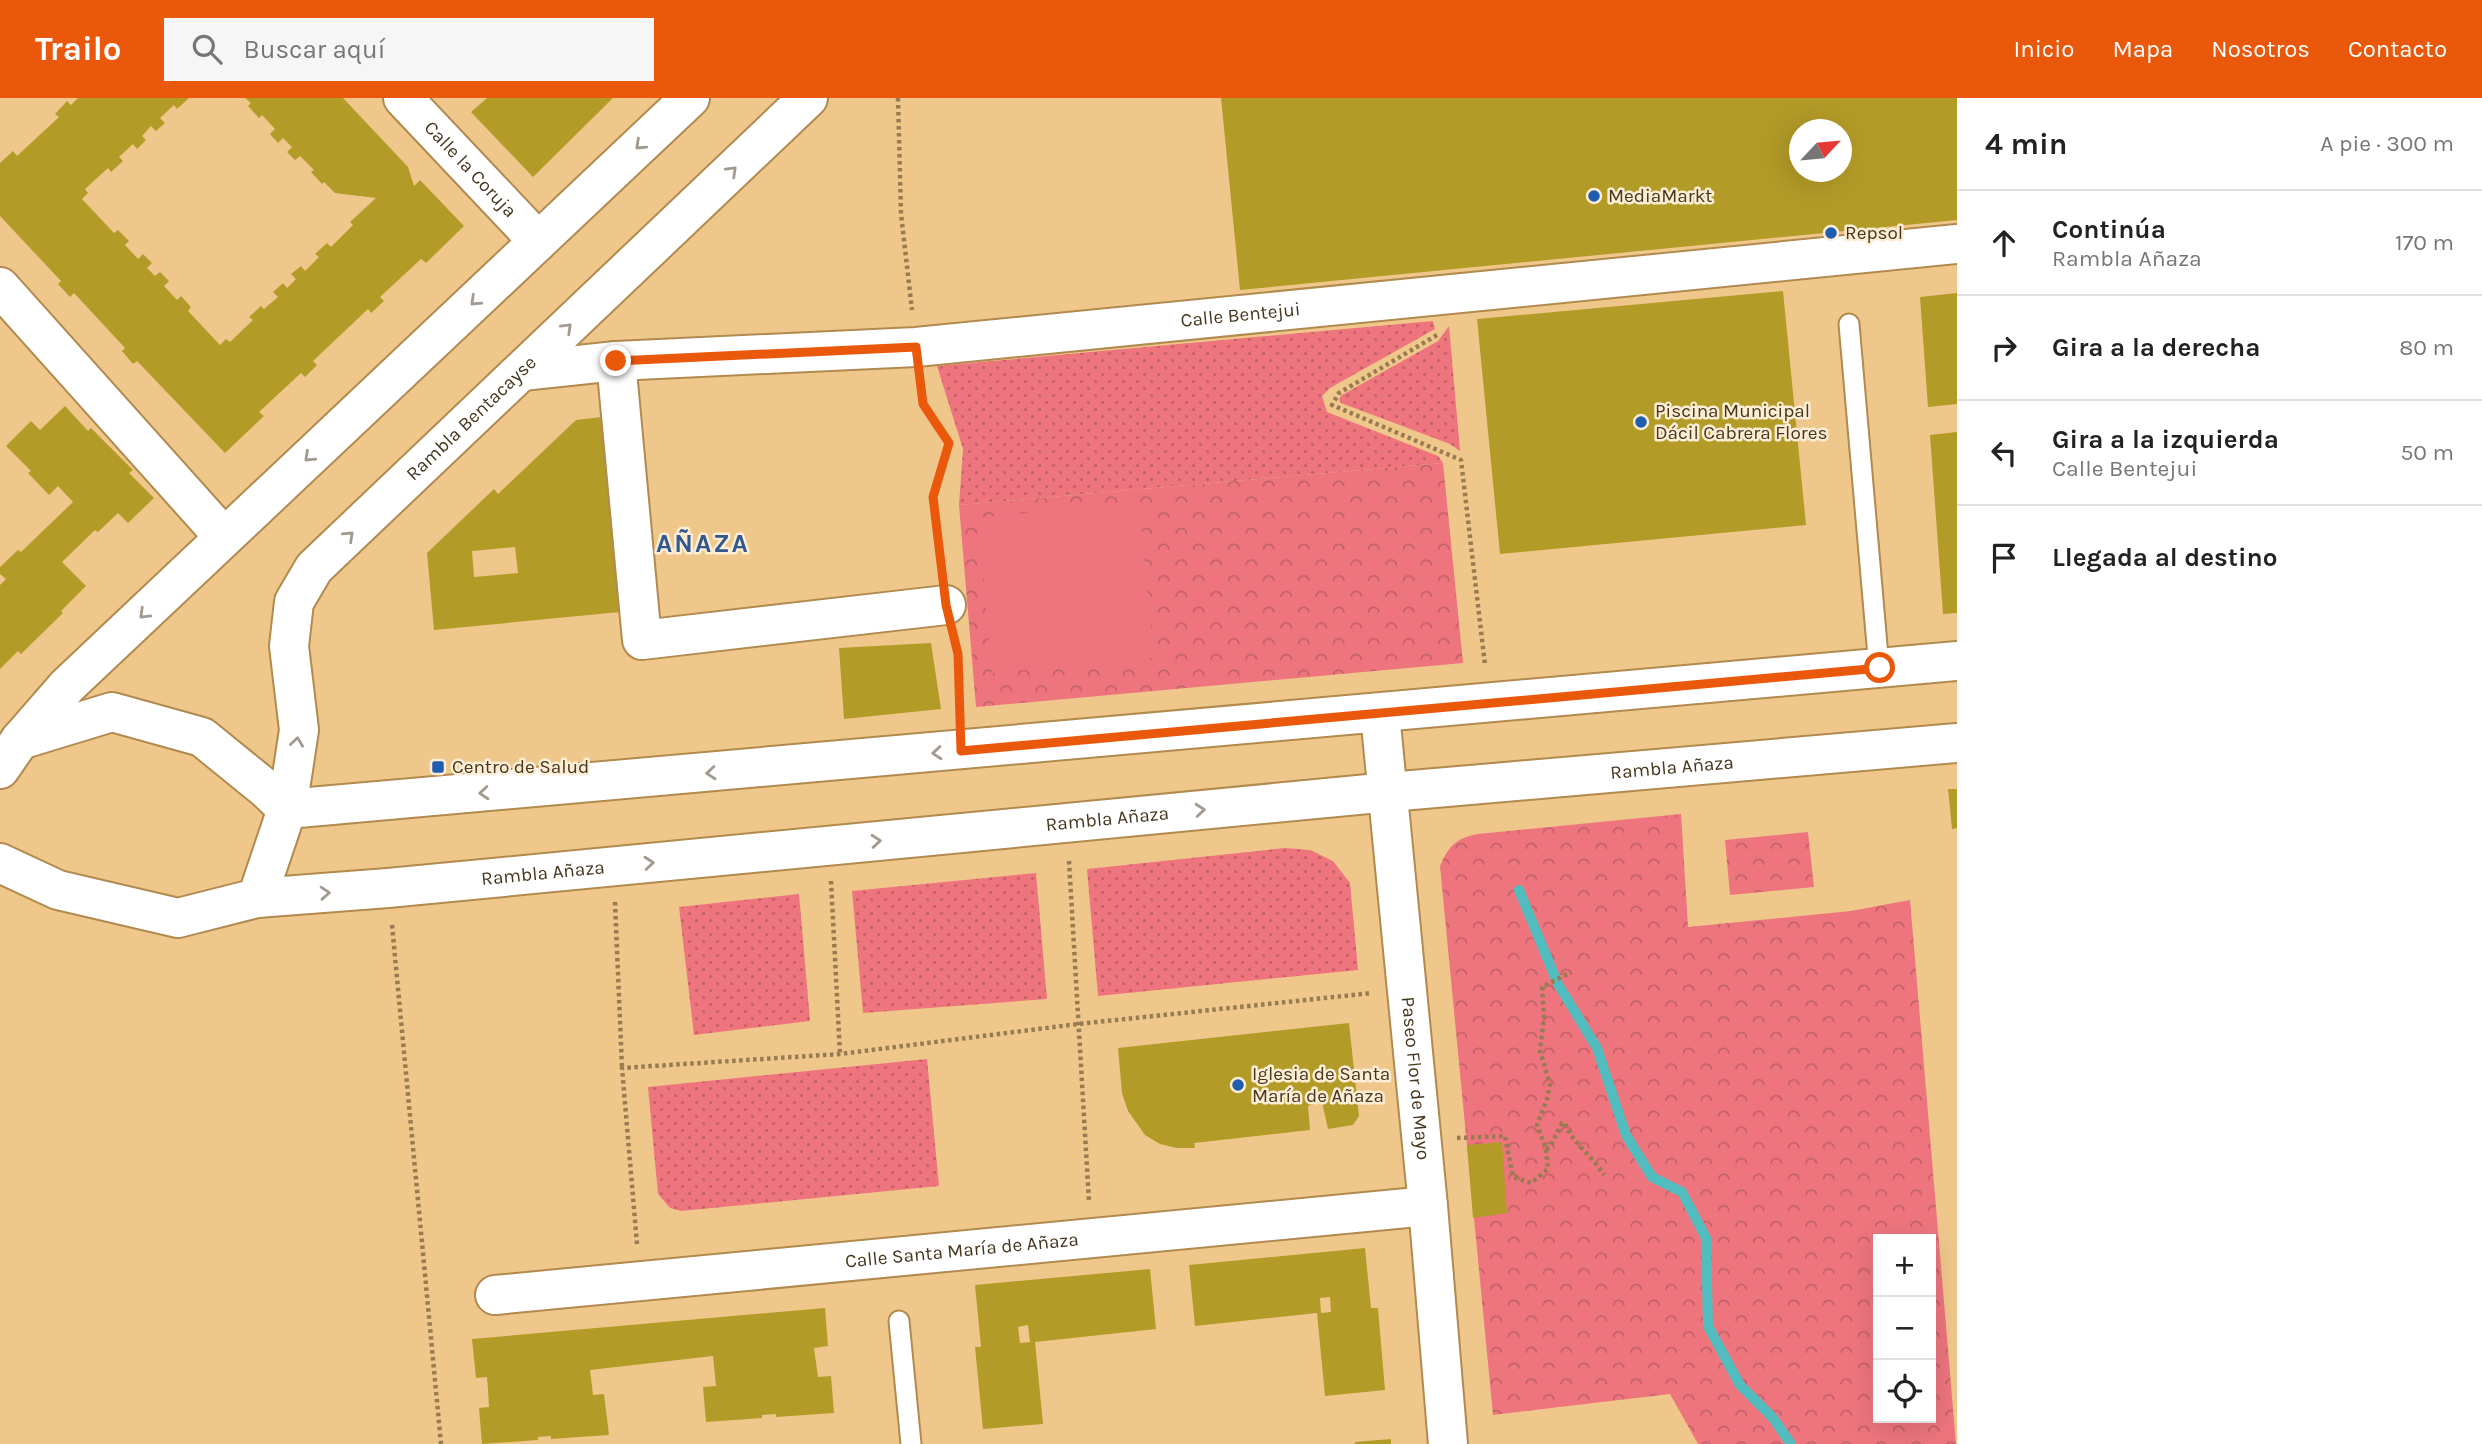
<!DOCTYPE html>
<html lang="es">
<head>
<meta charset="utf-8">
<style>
	body { margin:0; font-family:Karla,sans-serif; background:#f6f6f6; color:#222 }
	.controls { position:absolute; right:21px; bottom:21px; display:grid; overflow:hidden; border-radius:0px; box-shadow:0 7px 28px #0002 }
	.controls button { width:63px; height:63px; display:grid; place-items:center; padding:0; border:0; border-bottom:2px solid #e0e0e0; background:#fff; color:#222; font:35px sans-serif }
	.compass { position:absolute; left:1789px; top:21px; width:63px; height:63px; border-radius:50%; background:#fff; box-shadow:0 7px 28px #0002; rotate:64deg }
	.stop { position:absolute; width:21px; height:21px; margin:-16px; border:5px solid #ea580c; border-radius:50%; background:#fff }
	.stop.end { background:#ea580c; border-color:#fff; box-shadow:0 2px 7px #0008 }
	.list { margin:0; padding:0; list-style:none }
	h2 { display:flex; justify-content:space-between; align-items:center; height:91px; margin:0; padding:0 28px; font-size:30px }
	h2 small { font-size:23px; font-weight:400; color:#767676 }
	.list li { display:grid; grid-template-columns:46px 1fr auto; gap:21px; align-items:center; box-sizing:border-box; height:105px; padding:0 28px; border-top:2px solid #e0e0e0 }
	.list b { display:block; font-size:26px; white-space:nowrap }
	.list p { margin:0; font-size:23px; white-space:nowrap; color:#767676 }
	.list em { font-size:23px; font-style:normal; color:#767676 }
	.icon { flex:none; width:38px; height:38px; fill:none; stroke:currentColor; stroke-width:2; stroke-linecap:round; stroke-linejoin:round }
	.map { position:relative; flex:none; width:1957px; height:1346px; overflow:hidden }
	header { display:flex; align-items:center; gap:42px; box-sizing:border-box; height:98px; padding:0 35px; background:#ea580c; color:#fff }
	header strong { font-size:33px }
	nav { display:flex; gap:38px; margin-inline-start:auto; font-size:24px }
	.search { width:490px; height:63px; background:#f6f6f6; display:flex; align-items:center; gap:18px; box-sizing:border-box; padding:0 24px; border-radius:0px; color:#767676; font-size:26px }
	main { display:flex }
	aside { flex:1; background:#fff }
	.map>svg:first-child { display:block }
	.grass { fill:url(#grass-dots) }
	.park { fill:url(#park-crowns); fill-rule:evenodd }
	.pitch { fill:#ee757e }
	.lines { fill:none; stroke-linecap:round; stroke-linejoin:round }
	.stream { stroke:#52bdbf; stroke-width:10 }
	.building { fill:#b39b28; fill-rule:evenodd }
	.lane-casing { stroke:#b08a4f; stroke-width:23 }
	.street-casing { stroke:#b08a4f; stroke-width:42 }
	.path { stroke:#977b51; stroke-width:4.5; stroke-dasharray:3.5 3.5; stroke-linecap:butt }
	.lane { stroke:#fff; stroke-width:19 }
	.street { stroke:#fff; stroke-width:38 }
	.oneway { stroke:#a29a8e }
	.route { stroke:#ea580c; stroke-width:9 }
	.poi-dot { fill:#1f5dae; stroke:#fdedd5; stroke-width:2.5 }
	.labels { text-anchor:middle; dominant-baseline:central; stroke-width:5; stroke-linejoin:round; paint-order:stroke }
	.street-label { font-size:19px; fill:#46361d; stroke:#fdedd5 }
	.poi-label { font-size:19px; fill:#46361d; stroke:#fdedd5; text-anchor:start }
	.district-label { font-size:26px; font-weight:bold; letter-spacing:2px; fill:#31588e; stroke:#fdedd5 }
</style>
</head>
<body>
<header>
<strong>Trailo</strong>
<div class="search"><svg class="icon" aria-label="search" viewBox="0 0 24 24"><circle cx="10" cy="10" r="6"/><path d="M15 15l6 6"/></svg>Buscar aquí</div>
<nav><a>Inicio</a><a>Mapa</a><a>Nosotros</a><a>Contacto</a></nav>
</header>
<main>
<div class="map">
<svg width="1957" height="1346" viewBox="0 0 1957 1346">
	<defs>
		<pattern id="grass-dots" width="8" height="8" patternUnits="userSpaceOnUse" patternTransform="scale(1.75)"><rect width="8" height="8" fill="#ee757e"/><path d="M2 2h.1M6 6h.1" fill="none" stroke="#c36167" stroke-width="1.8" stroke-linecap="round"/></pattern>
		<pattern id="park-crowns" width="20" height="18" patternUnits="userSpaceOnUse" patternTransform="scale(1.75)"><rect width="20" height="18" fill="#ee757e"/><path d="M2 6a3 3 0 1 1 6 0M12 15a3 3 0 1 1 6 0" fill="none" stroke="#c36167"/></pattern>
	</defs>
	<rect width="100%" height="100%" fill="#f0c78b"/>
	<path class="grass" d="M1433,223L1435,231L1330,290L1322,298L1327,314L1438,358L1443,365L959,407L963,351L937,268Z
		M1449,228L1460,353L1450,346L1341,305L1339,301L1342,297L1438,243Z
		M1285,750L1310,752L1333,763L1350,785L1358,872L1098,898L1087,771Z
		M1036,775L1047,901L863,915L852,793Z
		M799,796L810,923L694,937L679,809Z
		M927,961L939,1088L681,1113L670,1110L658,1096L648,989Z"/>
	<path class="park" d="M1443,365L1463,565L976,609L959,407Z
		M1681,716L1688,829L1851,813L1910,802L1956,1346H1698L1670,1296L1493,1317L1440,768C1449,748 1455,741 1477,736ZM1878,1141H1931V1320H1878Z
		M1808,734L1814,789L1730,797L1725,742Z"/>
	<path class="pitch" d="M1139,404L1154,560L992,575L978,420Z"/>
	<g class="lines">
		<path class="stream" d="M1519,792L1558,886L1597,950L1626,1037L1652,1079L1682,1094L1706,1140L1708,1228L1740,1287L1773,1320L1791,1346"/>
	</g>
	<path class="building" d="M78,0H189L177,11L174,7L160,20L165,25L156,33L151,28L142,38L146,42L137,51L133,46L119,59L123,63L111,74L108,70L85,91L88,95L82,101L114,135L118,132L129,143L125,147L138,161L143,156L152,165L147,170L155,178L160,174L169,183L164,188L177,202L181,198L191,209L188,213L220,247L226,241L230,244L253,222L249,219L261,208L264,211L278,199L273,194L283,185L287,190L296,181L291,176L301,168L305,173L319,159L315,156L327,145L331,149L353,127L350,124L376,100L335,95L324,84L322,86L311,74L314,72L300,58L295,62L287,54L292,49L283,40L278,45L270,36L275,31L262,17L259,20L248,8L251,5L245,0H343L408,69L414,88L420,82L464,128L426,165L421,161L380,199L384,203L371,215L368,211L313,263L317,267L305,279L301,275L259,314L264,318L225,355L137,263L133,266L122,253L125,250L74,195L70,199L58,186L61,183L0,118V65L13,53L17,58L59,19L55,16L67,3L71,7Z
		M487,0H613L533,79L471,14Z
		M1221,0H1957V122L1240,192ZM1800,32H1842V74H1800Z
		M1783,193L1806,427L1500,456L1477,221Z
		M1957,195V306L1928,309L1920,199Z
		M65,308L88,333L91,330L133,372L129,375L154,400L128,425L118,415L98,434L95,432L62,464L86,488L61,513L63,515L21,556L18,553L0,571V487L6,481L0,476V469L18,452L21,454L73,404L58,388L49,397L28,375L31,373L6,348L31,323L40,332Z
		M602,319L620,514L434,532L427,455L494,391L498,396L576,322ZM515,449L518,475L474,479L472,453Z
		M1957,334V515L1943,516L1930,337Z
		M931,545L941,611L844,621L839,550Z
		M1948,691H1957V730L1952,731Z
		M1349,925L1359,1018L1353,1027L1328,1031L1322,1004L1308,1008L1310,1032L1194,1045L1195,1050H1177L1160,1046L1145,1037L1128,1013L1122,995L1118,950Z
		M1502,1044L1507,1115L1473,1120L1467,1047Z
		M1365,1150L1371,1210H1378L1385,1292L1325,1298L1317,1215L1195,1228L1189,1167ZM1330,1199L1331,1214L1321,1215L1320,1200Z
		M1150,1171L1156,1231L1035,1244L1043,1326L983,1331L975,1249H981L975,1187ZM1028,1227L1030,1244L1020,1245L1018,1229Z
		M825,1210L828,1248L814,1250L818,1279L831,1278L834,1315L776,1319V1316L762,1317V1320L706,1324L703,1289L716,1288L713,1258L590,1272L593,1297L604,1296L609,1337L551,1341V1338L538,1339V1342L482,1346L479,1310L489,1309L488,1292L487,1279L476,1280L472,1241Z
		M1391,1341V1346H1355V1344Z"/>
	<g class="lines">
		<g class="lane-casing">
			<path id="lane" d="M1849,226L1879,570
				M899,1223L911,1346"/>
		</g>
		<g class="street-casing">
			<g id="street">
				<path id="s1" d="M403,0L538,143"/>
				<path d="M0,189L224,439"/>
				<path d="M616,263L642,542L946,507"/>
				<path id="s2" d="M522,273L616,263L916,249L1957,146"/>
				<path id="s3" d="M1380,616L1428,1108L1448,1346"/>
				<path d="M20,642L112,614L202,639L266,691L287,711"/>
				<path d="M0,671L20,642L67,588L690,0"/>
				<path d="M287,711L1957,563"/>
				<path id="s4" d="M0,765L58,792L178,820L257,800L287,711L299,632L289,548L294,504L314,470L808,0"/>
				<path id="s5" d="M257,800L388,790L1389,694L1957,645"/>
				<path id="s6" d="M495,1197L1428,1108"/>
			</g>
		</g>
		<path class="path" d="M898,0L901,116L912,212
			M1437,237L1339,295L1332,307L1461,362L1485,567
			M920,287L923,306L949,345L933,399L942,470
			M955,544L958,556L960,615
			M1069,763L1089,1104
			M831,783L840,956
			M615,804L622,970
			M392,827L441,1346
			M1457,1040L1505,1038L1513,1079L1531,1085L1548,1071L1546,1051L1537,1027L1547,1001L1550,986L1540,953L1544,919L1542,889L1571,874
			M1546,1051L1550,1049L1562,1025H1565C1571,1044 1592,1057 1604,1077
			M637,1146L622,970L840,956L1078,926L1372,895"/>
		<use href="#lane" class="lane"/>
		<use href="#street" class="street"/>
	</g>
	<defs><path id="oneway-chevron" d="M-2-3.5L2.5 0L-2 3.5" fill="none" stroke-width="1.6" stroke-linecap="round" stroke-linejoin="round" transform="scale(1.75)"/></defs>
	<g class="oneway">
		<use href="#oneway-chevron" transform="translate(640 47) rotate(137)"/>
		<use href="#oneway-chevron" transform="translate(732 73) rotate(-44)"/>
		<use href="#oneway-chevron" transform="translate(475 203) rotate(137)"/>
		<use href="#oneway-chevron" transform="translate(567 230) rotate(-44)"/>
		<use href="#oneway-chevron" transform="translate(309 359) rotate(137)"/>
		<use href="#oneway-chevron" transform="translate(349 438) rotate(-43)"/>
		<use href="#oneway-chevron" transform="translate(144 516) rotate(136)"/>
		<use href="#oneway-chevron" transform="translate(297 644) rotate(-82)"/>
		<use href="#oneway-chevron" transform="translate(937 655) rotate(175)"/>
		<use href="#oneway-chevron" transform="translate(711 675) rotate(175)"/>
		<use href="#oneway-chevron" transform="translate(484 695) rotate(175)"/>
		<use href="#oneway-chevron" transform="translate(1200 712) rotate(-5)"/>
		<use href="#oneway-chevron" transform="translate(876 743) rotate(-5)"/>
		<use href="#oneway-chevron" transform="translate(649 765) rotate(-5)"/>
		<use href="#oneway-chevron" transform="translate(325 795) rotate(-4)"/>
	</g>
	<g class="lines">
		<path class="route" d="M616,263L916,249L923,306L949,345L933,399L946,507L958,556L961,653L1880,570"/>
	</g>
	<g class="poi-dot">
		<circle cx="1594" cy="98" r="7"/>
		<circle cx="1831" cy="135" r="7"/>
		<circle cx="1641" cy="324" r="7"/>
		<rect x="431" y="662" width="14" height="14" rx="3.5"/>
		<circle cx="1238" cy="987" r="7"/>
	</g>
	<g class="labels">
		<g class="street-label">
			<text stroke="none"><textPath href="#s1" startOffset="98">Calle la Coruja</textPath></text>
			<text stroke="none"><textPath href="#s2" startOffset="721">Calle Bentejui</textPath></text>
			<text stroke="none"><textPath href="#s4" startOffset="828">Rambla Bentacayse</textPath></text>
			<text stroke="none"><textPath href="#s5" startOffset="1421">Rambla Añaza</textPath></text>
			<text stroke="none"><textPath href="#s5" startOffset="854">Rambla Añaza</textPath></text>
			<text stroke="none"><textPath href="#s5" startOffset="287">Rambla Añaza</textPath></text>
			<text stroke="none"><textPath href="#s3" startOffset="366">Paseo Flor de Mayo</textPath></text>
			<text stroke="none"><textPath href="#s6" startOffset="469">Calle Santa María de Añaza</textPath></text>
		</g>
		<g class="poi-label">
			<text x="1608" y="98">MediaMarkt</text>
			<text x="1845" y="135">Repsol</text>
			<text x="1655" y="313">Piscina Municipal<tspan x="1655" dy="22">Dácil Cabrera Flores</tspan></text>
			<text x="452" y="669">Centro de Salud</text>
			<text x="1252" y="976">Iglesia de Santa<tspan x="1252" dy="22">María de Añaza</tspan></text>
		</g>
		<g class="district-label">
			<text x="703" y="445">AÑAZA</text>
		</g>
	</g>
</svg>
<div class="controls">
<button>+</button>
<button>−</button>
<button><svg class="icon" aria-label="locate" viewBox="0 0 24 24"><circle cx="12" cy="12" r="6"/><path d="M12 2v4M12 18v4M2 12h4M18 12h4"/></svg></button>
</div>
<svg class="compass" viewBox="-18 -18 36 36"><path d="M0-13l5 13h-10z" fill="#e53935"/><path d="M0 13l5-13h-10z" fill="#767676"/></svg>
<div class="stop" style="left:1880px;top:570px"></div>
<div class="stop end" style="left:616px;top:263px"></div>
</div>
<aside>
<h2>4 min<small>A pie · 300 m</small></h2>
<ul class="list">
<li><svg class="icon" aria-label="ahead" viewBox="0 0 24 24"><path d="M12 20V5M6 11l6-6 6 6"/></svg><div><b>Continúa</b><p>Rambla Añaza</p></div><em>170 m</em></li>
<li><svg class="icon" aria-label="right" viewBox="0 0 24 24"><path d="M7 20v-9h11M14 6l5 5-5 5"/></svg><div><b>Gira a la derecha</b></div><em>80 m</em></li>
<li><svg class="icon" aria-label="left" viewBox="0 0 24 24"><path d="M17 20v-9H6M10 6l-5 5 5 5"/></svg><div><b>Gira a la izquierda</b><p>Calle Bentejui</p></div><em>50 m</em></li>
<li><svg class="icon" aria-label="arrive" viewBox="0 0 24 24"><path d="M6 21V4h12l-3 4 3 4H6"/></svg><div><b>Llegada al destino</b></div></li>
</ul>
</aside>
</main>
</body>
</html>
